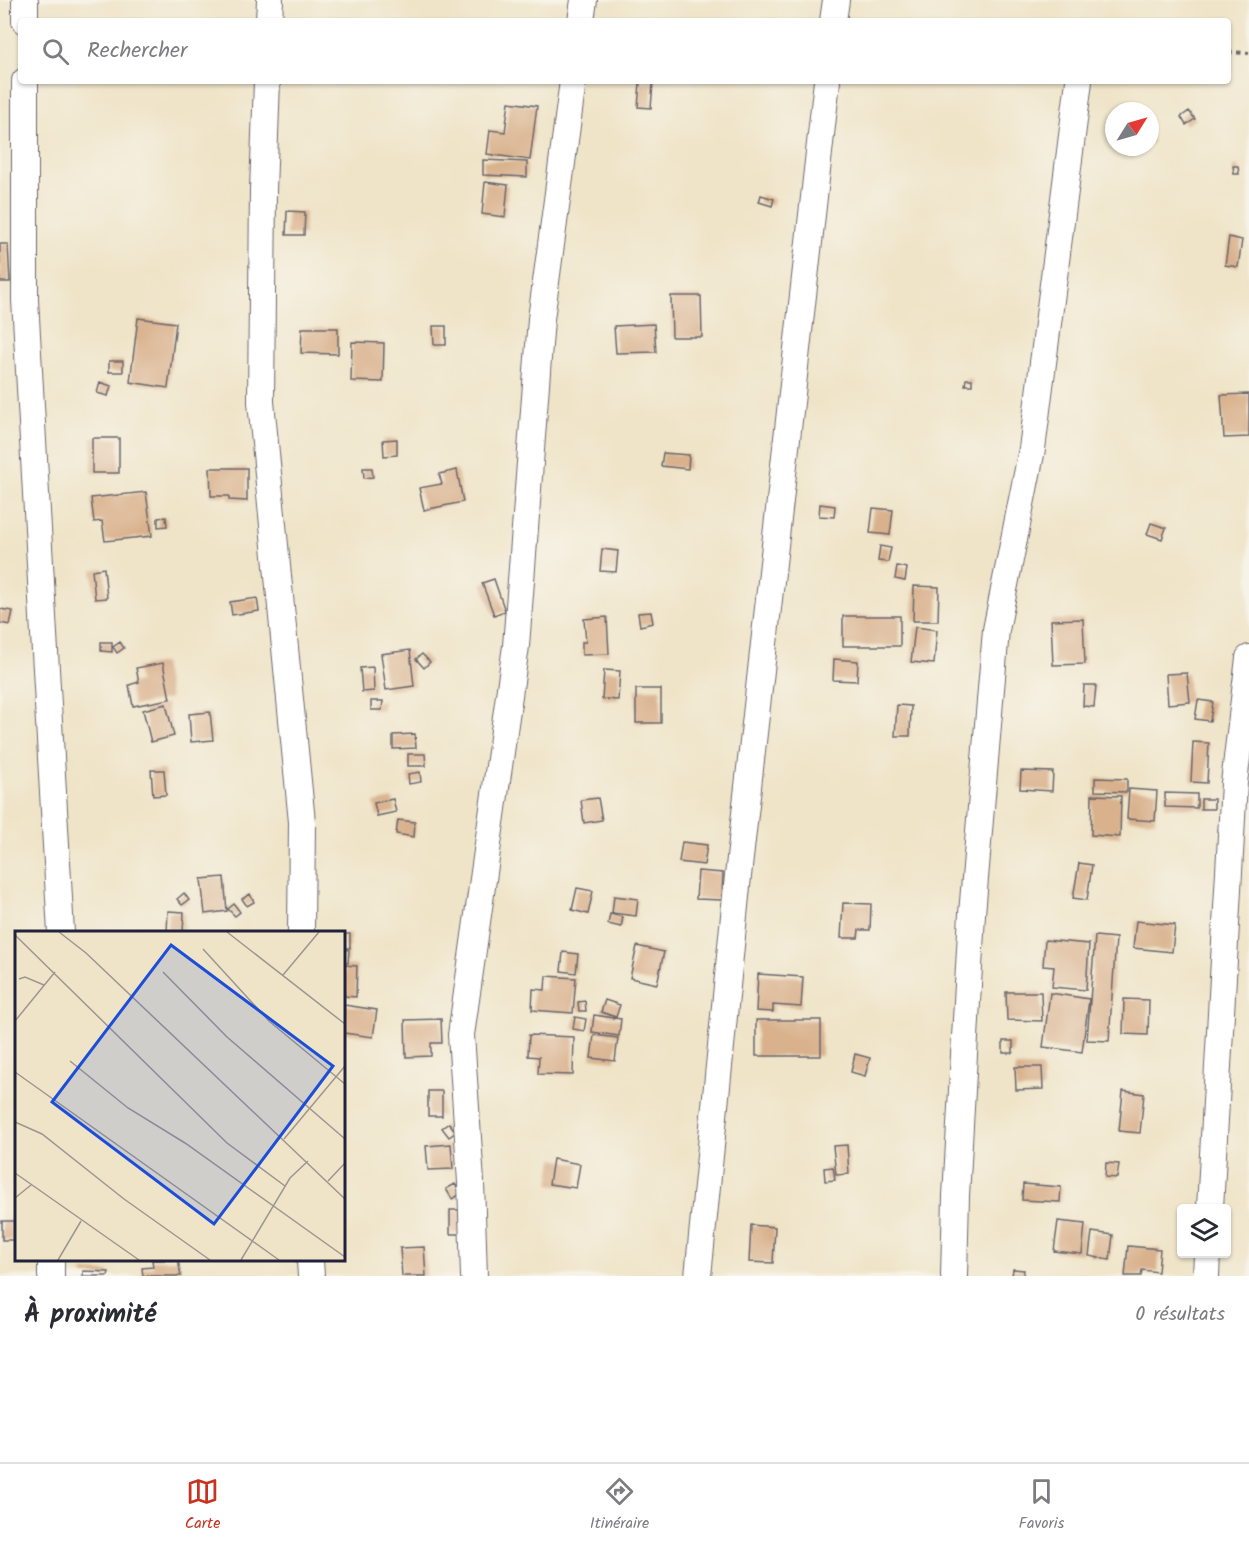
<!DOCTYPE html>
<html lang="fr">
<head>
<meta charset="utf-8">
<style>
	body { margin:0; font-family:Kalam,sans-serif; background:#f7f7f7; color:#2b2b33 }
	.controls { position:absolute; right:18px; bottom:18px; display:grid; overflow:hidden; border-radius:6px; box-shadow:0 2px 4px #0004 }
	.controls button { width:54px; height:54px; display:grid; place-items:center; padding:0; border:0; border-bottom:2px solid #e1e1e2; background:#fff; color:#2b2b33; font:30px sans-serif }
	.compass { position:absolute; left:1105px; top:102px; width:54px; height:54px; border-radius:50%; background:#fff; box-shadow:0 2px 4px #0004; rotate:53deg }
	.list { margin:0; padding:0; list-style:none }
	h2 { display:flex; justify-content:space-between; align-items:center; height:78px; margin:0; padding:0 24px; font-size:26px }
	h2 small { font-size:20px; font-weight:400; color:#7c7c81 }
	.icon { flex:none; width:33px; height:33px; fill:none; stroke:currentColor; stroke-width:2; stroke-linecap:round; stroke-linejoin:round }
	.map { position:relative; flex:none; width:1249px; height:1276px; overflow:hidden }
	.search { position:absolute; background:#fff; box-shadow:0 2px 4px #0004; left:18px; right:18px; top:18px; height:66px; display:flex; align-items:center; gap:15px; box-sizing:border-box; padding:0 21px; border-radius:6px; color:#7c7c81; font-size:22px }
	.sheet { height:186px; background:#fff }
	nav { display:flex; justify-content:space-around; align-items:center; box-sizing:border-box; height:84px; border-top:2px solid #e1e1e2; background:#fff; font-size:16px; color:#7c7c81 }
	nav a { display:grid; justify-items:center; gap:3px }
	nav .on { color:#c8321e }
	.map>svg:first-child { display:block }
	.building { fill:#d9b18c }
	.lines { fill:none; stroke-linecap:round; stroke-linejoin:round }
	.street-casing { stroke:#6a666c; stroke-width:28 }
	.path { stroke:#6a666c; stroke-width:4; stroke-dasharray:4.5 4.5; stroke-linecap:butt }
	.street { stroke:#fff; stroke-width:26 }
	.inset-road { fill:none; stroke:#9d9690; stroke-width:1.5 }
	.view { fill:#1d4ed8; fill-opacity:0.15; stroke:#1d4ed8; stroke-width:3 }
	.inset-edge { fill:none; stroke:#22223b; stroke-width:3 }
</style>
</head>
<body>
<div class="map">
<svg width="1249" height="1276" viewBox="0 0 1249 1276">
	<rect width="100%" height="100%" fill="#f7f3e8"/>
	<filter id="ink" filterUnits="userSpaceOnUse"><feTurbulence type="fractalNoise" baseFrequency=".0167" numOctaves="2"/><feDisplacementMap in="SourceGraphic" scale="12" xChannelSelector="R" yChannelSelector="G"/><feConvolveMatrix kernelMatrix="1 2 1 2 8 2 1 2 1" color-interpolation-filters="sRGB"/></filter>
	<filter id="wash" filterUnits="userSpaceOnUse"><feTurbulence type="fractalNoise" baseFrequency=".008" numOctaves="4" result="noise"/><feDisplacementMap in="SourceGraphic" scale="24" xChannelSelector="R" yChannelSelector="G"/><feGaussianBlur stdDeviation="1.35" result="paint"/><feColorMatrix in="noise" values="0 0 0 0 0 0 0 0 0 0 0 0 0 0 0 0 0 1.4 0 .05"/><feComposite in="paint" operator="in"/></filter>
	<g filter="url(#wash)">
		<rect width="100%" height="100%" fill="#efe4c8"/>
		<g id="blocks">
			<path class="building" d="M640,82L653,83L651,108L638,107Z
				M509,102L537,106L530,160L487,154L490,130L505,132Z
				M1189,111L1195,119L1186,125L1181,117Z
				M1150,119L1153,143L1150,144Z
				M483,160L527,162V177L483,175Z
				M1233,166H1238L1239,174H1234Z
				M485,182L508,185L505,217L482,214Z
				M761,195L774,199L772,206L759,202Z
				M287,211L305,212L304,235H286Z
				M1229,237L1242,240L1238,267L1225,265Z
				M0,244H8L10,282H0Z
				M671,296H701L702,337H672Z
				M138,318L176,323L168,388L130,382Z
				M654,324L656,352L616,353L614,326Z
				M433,326H446V345H434Z
				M302,328H338V354L301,353Z
				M352,342L384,343L383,382L351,381Z
				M109,361H123V372H109Z
				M966,379H972V385H965Z
				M100,382L111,386L108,396L97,393Z
				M1249,394V437L1224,438L1221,395Z
				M92,438H119V473H92Z
				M397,439V455L384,456L383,440Z
				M663,453L689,455L688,469L661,466Z
				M210,468H247V501L229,500V496H211Z
				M363,468H372L373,477L364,478Z
				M457,470L463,502L424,510L419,488L442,484L439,474Z
				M146,492L152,536L105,541L102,521L94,522L91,498Z
				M820,504L835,506L834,517L819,516Z
				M873,508L893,510L890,535L870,533Z
				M166,517L167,526L158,527V518Z
				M1151,523L1166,528L1162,539L1147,534Z
				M880,546L891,548L888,562L878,561Z
				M602,549L618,551L616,572L600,571Z
				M897,566L907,568L905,581L895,579Z
				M104,568L107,598L95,599L92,570Z
				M494,579L505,611L494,615L482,583Z
				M914,586L939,587L938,621H913Z
				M257,598L259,611L232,615L230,602Z
				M0,609L13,611L10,625L0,623Z
				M651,612L653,623L640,626L638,613Z
				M843,616H900V646H843Z
				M607,617L609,654L582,655V642H586L584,619Z
				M1083,619L1085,664L1053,665L1051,620Z
				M915,627L937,630L934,664L911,662Z
				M101,642H112V652L101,651Z
				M120,642L124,648L117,653L113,647Z
				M410,650L414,686L386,690L381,654Z
				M422,654L430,662L424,668L416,659Z
				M834,659L858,661L857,681L833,680Z
				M163,663L170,699L133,706L129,685L139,682L136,668Z
				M373,667L374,691L362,692L360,668Z
				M604,670L620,671L618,700L602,699Z
				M1187,673L1190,702L1168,704L1166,674Z
				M1084,685H1096L1094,707L1083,706Z
				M636,689H661V723H636Z
				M1198,700L1213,702L1210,721L1195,719Z
				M371,701H383L382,710H371Z
				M166,704L174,736L151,742L143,710Z
				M897,705L911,706L910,736H895Z
				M210,712L213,740L191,742L189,714Z
				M415,734L416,748L393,749V735Z
				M1193,742L1209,743L1207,783L1191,782Z
				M408,754H425L426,766H408Z
				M151,770H164L166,795L153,796Z
				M1021,771L1053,772L1052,791L1020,789Z
				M420,772L421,782L409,784L408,774Z
				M1095,778L1127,779V792L1095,791Z
				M1129,789L1157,791L1155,821L1127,819Z
				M1165,793L1197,794V808L1165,807Z
				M1092,795L1121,796L1120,837L1091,835Z
				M598,798L602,820L584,823L581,800Z
				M393,799L396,812L377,816L374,803Z
				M1201,799H1214V809H1201Z
				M398,820L415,822L414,837L396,834Z
				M682,842L707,845L704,865L679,862Z
				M1079,863L1092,865L1087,900L1073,898Z
				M698,871L723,873L722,900L696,899Z
				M224,877L227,911L205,914L201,879Z
				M577,888L593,891L588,914L572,910Z
				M184,893L189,900L182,905L177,899Z
				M250,894L254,902L247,906L242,899Z
				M614,896L638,899L636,916L612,913Z
				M843,903L871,904L870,930H859L858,938H841Z
				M234,904L240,912L235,916L228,909Z
				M168,911L184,912L183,933L167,932Z
				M610,914L623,917L621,927L608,924Z
				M1136,921L1175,925L1172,952L1133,948Z
				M344,934H350V948H344Z
				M1095,936L1116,938L1109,1041L1087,1040Z
				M1045,940L1089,944L1086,990L1052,987L1054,967L1043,966Z
				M637,946L664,952L657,984L630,978Z
				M344,949L349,950L348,963H344Z
				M563,952L578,954L576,973L561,971Z
				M344,965L357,966L356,997L344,996Z
				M758,974L803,977L801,1007L773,1005V1012L756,1011Z
				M546,976L576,978L573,1013L532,1010L533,989L545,990Z
				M1006,992H1041L1042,1021L1007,1020Z
				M1050,993L1089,999L1082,1052L1043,1047Z
				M1124,999L1149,1000L1148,1035L1123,1034Z
				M605,1000L620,1005L616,1017L601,1012Z
				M585,1001L586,1011H579L578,1002Z
				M344,1005L377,1010L373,1037L344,1033Z
				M594,1015L621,1019L619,1036L592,1032Z
				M575,1017L586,1019L584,1031L573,1029Z
				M441,1019L442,1043H431V1056L406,1057L405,1020Z
				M756,1020H821V1056H756Z
				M529,1035L574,1037L573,1075L538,1074L539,1057L528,1056Z
				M594,1035L618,1038L615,1061L591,1058Z
				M1003,1041H1013V1053H1003Z
				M855,1054L870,1058L865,1076L851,1072Z
				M1015,1067H1042L1043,1089L1016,1090Z
				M428,1091H442V1116H428Z
				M1123,1091L1144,1094L1140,1133L1119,1131Z
				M449,1123L456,1132L449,1137L442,1128Z
				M451,1144L453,1169L428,1170L426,1146Z
				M847,1145L849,1174L836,1175L833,1146Z
				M553,1159L580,1164L576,1188L549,1184Z
				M1106,1163L1119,1164L1117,1178L1105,1177Z
				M833,1167L835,1180L825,1181L824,1168Z
				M455,1184L461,1194L452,1199L446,1189Z
				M1023,1184L1061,1187L1060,1202L1022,1200Z
				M450,1210H466V1234H450Z
				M2,1221H16V1240H2Z
				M1058,1221L1085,1224L1082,1254L1054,1251Z
				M751,1225L775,1227L773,1263L749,1262Z
				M1092,1232L1113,1235L1110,1260L1089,1256Z
				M1128,1246L1160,1249L1158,1272L1142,1270L1141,1276H1125Z
				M424,1247L426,1276H402L400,1248Z
				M152,1260H178L181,1276H143L142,1268L153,1267Z
				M1013,1269L1024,1270L1023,1276H1012Z
				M83,1271L109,1272L108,1276H83Z"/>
		</g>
	</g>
	<g filter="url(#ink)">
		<use href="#blocks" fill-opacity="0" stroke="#6a666c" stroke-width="1.5"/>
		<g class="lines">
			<g class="street-casing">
				<path id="street" d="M25,0V21
					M269,21L270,0
					M581,21L584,0
					M833,21L836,0
					M25,81V300L61,933
					M267,81L263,190L261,402L302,822L301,933
					M1210,1208L1234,783L1249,658
					M310,1260L311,1276
					M51,1276V1260
					M474,1276L471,1182L461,1035L516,646L541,319L573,81
					M698,1276L738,876L827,81
					M954,1276L956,1196L972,914L996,630L1032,449L1079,81
					M1206,1276L1207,1254"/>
			</g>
			<path class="path" d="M1228,52L1249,53"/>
			<use href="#street" class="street"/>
		</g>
	</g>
	<g transform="translate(15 931)">
		<rect width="330" height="330" fill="#efe4c8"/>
		<path class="inset-road" d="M44,1L71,22L330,268M212,1L330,93M0,4L212,212L270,255M188,18L254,90L330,153M148,41L212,106L330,208M268,44L304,1M4,48L10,46L29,54M0,90L40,41M55,130L113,177L170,212L330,326M0,141L264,329M0,191L27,203L109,268L195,329M269,208L330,135M0,242L124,329M313,250L330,232M0,267L16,254M43,329L66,290M226,329L275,247L293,230"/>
		<path class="view" d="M156,14L318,135L199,293L37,171Z"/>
		<rect width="330" height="330" class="inset-edge"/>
	</g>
</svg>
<div class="controls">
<button><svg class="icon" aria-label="layers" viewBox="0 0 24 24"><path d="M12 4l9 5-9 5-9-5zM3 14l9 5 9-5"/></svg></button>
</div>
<svg class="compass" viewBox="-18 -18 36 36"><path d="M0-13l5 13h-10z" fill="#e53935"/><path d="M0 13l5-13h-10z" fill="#7c7c81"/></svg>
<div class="search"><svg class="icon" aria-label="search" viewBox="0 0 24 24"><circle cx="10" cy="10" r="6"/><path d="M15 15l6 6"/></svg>Rechercher</div>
</div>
<section class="sheet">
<h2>À proximité<small>0 résultats</small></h2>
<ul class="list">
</ul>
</section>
<nav>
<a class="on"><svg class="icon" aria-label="map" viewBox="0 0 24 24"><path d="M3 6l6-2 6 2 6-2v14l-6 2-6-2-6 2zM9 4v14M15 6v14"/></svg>Carte</a>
<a><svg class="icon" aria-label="directions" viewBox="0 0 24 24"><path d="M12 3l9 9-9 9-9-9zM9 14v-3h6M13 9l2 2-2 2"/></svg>Itinéraire</a>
<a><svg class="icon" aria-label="saved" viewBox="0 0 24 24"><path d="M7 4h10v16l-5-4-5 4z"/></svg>Favoris</a>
</nav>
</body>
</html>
